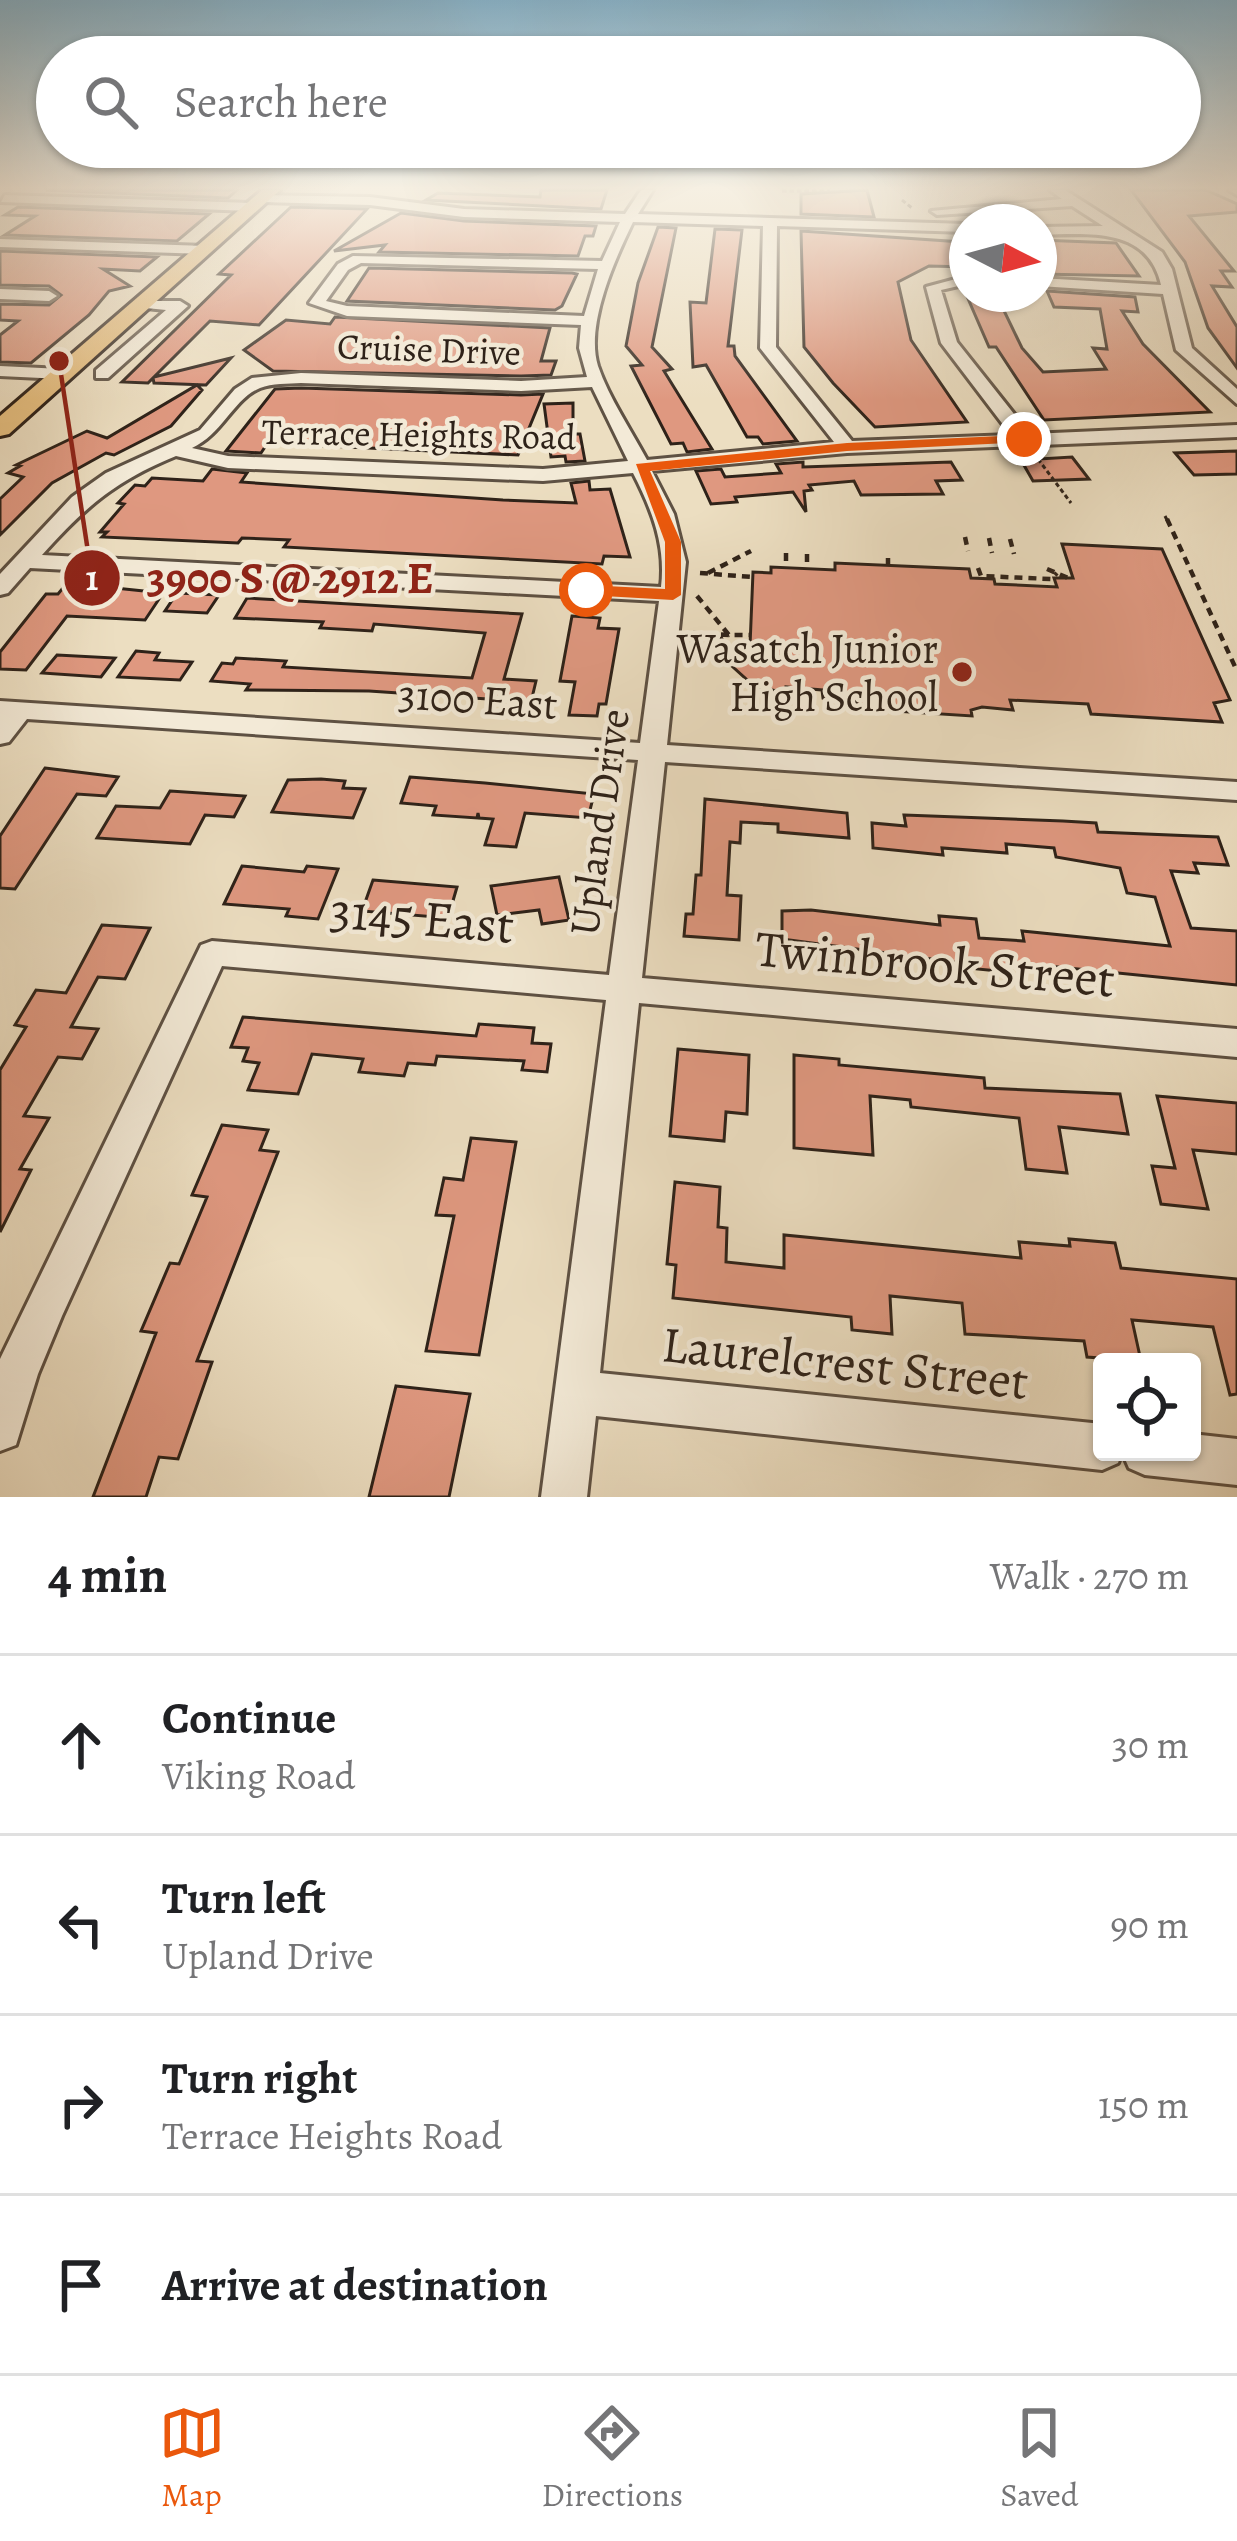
<!DOCTYPE html>
<html lang="en">
<head>
<meta charset="utf-8">
<style>
	body { margin:0; font-family:Alegreya,serif; background:#f6f6f6; color:#202124 }
	.controls { position:absolute; right:36px; bottom:36px; display:grid; overflow:hidden; border-radius:12px; box-shadow:0 3px 9px #0004 }
	.controls button { width:108px; height:108px; display:grid; place-items:center; padding:0; border:0; border-bottom:3px solid #e0e0e0; background:#fff; color:#202124; font:60px sans-serif }
	.compass { position:absolute; left:949px; top:204px; width:108px; height:108px; border-radius:50%; background:#fff; box-shadow:0 3px 9px #0004; rotate:96deg }
	.stop { position:absolute; width:36px; height:36px; margin:-27px; border:9px solid #ea580c; border-radius:50%; background:#fff }
	.stop.end { background:#ea580c; border-color:#fff; box-shadow:0 3px 12px #0008 }
	.list { margin:0; padding:0; list-style:none }
	h2 { display:flex; justify-content:space-between; align-items:center; height:156px; margin:0; padding:0 48px; font-size:51px }
	h2 small { font-size:39px; font-weight:400; color:#757577 }
	.list li { display:grid; grid-template-columns:78px 1fr auto; gap:36px; align-items:center; box-sizing:border-box; height:180px; padding:0 48px; border-top:3px solid #e0e0e0 }
	.list b { display:block; font-size:45px; white-space:nowrap }
	.list p { margin:0; font-size:39px; white-space:nowrap; color:#757577 }
	.list em { font-size:39px; font-style:normal; color:#757577 }
	.icon { flex:none; width:66px; height:66px; fill:none; stroke:currentColor; stroke-width:2; stroke-linecap:round; stroke-linejoin:round }
	.map { position:relative; flex:none; width:1237px; height:1497px; overflow:hidden }
	.search { position:absolute; background:#fff; box-shadow:0 3px 9px #0004; left:36px; right:36px; top:36px; height:132px; display:flex; align-items:center; gap:30px; box-sizing:border-box; padding:0 42px; border-radius:66px; color:#757577; font-size:45px }
	.sheet { height:876px; background:#fff }
	nav { display:flex; justify-content:space-around; align-items:center; box-sizing:border-box; height:168px; border-top:3px solid #e0e0e0; background:#fff; font-size:33px; color:#757577 }
	nav a { display:grid; justify-items:center; gap:6px }
	nav .on { color:#ea580c }
	.map>svg:first-child { display:block }
	.building { fill:#df9880; stroke:#2e2219; stroke-width:3 }
	.lines { fill:none; stroke-linecap:round; stroke-linejoin:round }
	.minor-casing { stroke:#5e5143; stroke-width:6 }
	.major-casing { stroke:#2e2219; stroke-width:6 }
	.path-far1 { stroke:#2e2219; stroke-width:3; stroke-dasharray:4.5 3; stroke-linecap:butt }
	.path { stroke:#2e2219; stroke-width:4.5; stroke-dasharray:8 6; stroke-linecap:butt }
	.minor { fill:#f3ead7; fill-rule:evenodd }
	.major { fill:#e6bf80; fill-rule:evenodd }
	.route { fill:#ea580c }
	.poi-dot { fill:#8f2418; stroke:#f3ead7; stroke-width:4.5 }
	.labels { text-anchor:middle; dominant-baseline:central; stroke-width:9; stroke-linejoin:round; paint-order:stroke }
	.far-street-label { font-size:36px; fill:#2e2219; stroke:#f3ead7 }
	.poi-label { font-size:42px; fill:#2e2219; stroke:#f3ead7; text-anchor:end }
	.street-label { font-size:42px; fill:#2e2219; stroke:#f3ead7 }
	.near-street-label { font-size:51px; fill:#2e2219; stroke:#f3ead7 }
	.leader { fill:none; stroke:#8f2418; stroke-width:4.5 }
	.callout-dot { fill:#8f2418; stroke:#f3ead7; stroke-width:4.5 }
	.mark-label { font-size:36px; text-anchor:middle; font-weight:bold; fill:#fff }
	.callout-label { font-size:45px; text-anchor:middle; font-weight:bold; fill:#8f2418; stroke:#f3ead7; stroke-width:9; stroke-linejoin:round; paint-order:stroke }
</style>
</head>
<body>
<div class="map">
<svg width="1237" height="1497" viewBox="0 0 1237 1497">
	<rect width="100%" height="100%" fill="#ecdec1"/>
	<filter id="stains"><feTurbulence type="fractalNoise" baseFrequency=".00167" numOctaves="4"/><feColorMatrix values="0 0 0 0 .2 0 0 0 0 .09 0 0 0 0 .02 0 0 0 .5 -.17"/></filter>
	<radialGradient id="worn" r=".72"><stop offset=".6" stop-color="#630" stop-opacity="0"/><stop offset="1" stop-color="#630" stop-opacity=".3"/></radialGradient>
	<path class="building" d="M46,190H237L228,198Z
		M541,190H607L601,209L426,200L438,193L540,197Z
		M867,190L874,217L801,214V194Z
		M1131,190H1206L1237,204V212L1189,216L1234,271H1221L1232,287L1212,286L1237,327V368L1208,328L1185,262Z
		M18,207L209,214L177,241L5,235L35,216L5,215Z
		M291,207L367,209L259,325L210,321L154,377L231,358L206,385L154,383L153,378L148,383L122,382L231,275L219,274Z
		M401,213L464,221L596,226L593,236H585L578,256L379,252L385,245L334,251Z
		M658,227L676,228L652,347L672,369L664,371L712,449L687,452L683,443L671,444L631,366L642,365L626,346L638,283Z
		M715,229L742,230L728,346H734L735,356L797,441L763,444L758,437H747L706,365L693,367L690,302L706,303Z
		M801,231L962,242L967,267L929,266L898,282L911,340L967,422L875,427L833,383L804,347Z
		M1039,240L1116,243L1139,276L1039,274Z
		M0,251L157,257L140,271L103,269L130,286L109,291L89,315L31,363L0,362V335L18,321L0,320V304L49,305L61,295L49,286L0,285Z
		M369,268L572,273L577,274L562,306L555,310L347,301Z
		M1047,291L1135,297L1138,312L1122,311L1143,344L1210,412L1044,420L996,347H989L966,294H996L1022,348L1043,372L1106,369L1093,348L1107,349L1100,309L1054,307Z
		M335,317L550,328L541,361H556L551,375L521,376L273,371L244,350L286,320L330,324Z
		M197,385L202,390L171,426L114,455L106,453L52,483L0,535V499L23,477L8,473L20,466L16,465L87,431L107,438Z
		M301,388L521,395L543,394L518,455L305,445L267,444L261,453L226,451L275,389Z
		M573,403V434H580L585,461L566,462L565,456L551,457L544,404Z
		M1237,451V474L1194,475L1175,453Z
		M1072,457L1089,479L1033,481L1021,460Z
		M803,462V467L951,462L962,480L936,481L943,494L861,495L854,481L809,485L812,490L804,491L806,512L793,492L735,497L737,502L711,504L696,471L721,469L725,477L781,473L776,464Z
		M212,469L247,473L241,482L503,500L576,503L571,483L589,481L590,490L610,489L630,557L604,556L602,564L284,547L289,540L242,538L238,543L102,537L107,532H100L124,504L118,503L135,485L145,486L152,478L203,481Z
		M1062,544L1162,549L1230,700L1214,703L1222,722L1091,714L1088,704L1010,700L1013,710L982,707L971,710L972,716L863,709L854,700L823,698L822,690L786,687V693L754,686L723,658L745,660V645L750,646L753,572L771,573V567L835,570V563L969,569L971,578L994,579L995,584L1057,587L1054,578H1073Z
		M67,583L163,593L145,620L67,616L26,670L0,669V652L46,594H58Z
		M177,593L219,595L207,613L165,611Z
		M247,598L522,614L504,679L536,681L531,702L369,691L246,690L250,684L211,681L222,663L233,664L236,658L286,661L283,667L472,678L485,633L374,624L372,631L320,628L323,622L235,618Z
		M572,616L600,618L598,628L619,629L606,704H599L597,716L569,715L575,682L560,681Z
		M136,651L159,653L155,660L192,662L180,680L118,677Z
		M57,655L115,658L101,677L42,673Z
		M45,768L118,777L106,796L77,794L15,889L0,888V836Z
		M410,777L485,783L594,794L588,818L525,813L516,847L485,845L493,819L479,818L478,813L477,818L433,815L436,806L401,803Z
		M321,779L345,781L343,788L365,789L353,818L272,812L288,780Z
		M170,791L245,796L234,817L205,815L190,844L97,838L116,806L160,808Z
		M705,799L847,813L849,838L778,832V824L741,822L740,843L730,842L727,895L741,896L739,940L684,936L686,914H693L696,875H701Z
		M904,815L1063,821L1096,823L1098,832L1218,837L1228,865L1194,863L1198,873L1171,871L1191,928L1237,931V985L1008,962L1009,972L977,969V965L782,939V911L811,910L940,925L939,916L976,919L979,938L1024,941L1022,931L1170,946L1155,897L1127,893L1120,868L1056,857L1054,848L1006,844L1007,853L942,848L943,855L873,848L872,823L906,826Z
		M242,866L304,872L307,866L338,869L318,919L286,916L289,909L224,904Z
		M559,877L569,920L542,924L539,910L497,915L491,886Z
		M373,880L457,887L448,918L362,911Z
		M102,925L150,928L125,979L98,977L71,1027L98,1029L82,1059L58,1057L24,1116L49,1118L20,1169L31,1170L0,1232V1070L26,1027L15,1025L36,990L66,993Z
		M243,1017L476,1036L479,1024L534,1028L532,1043L551,1044L547,1072L522,1070L524,1061L437,1056L435,1065L408,1063L404,1076L359,1072L363,1059L312,1054L298,1094L248,1090L259,1063L243,1061L248,1048L231,1047Z
		M678,1049L749,1055L747,1114L726,1112L724,1141L670,1136Z
		M794,1055L839,1059V1065L984,1078L985,1088L1120,1094L1128,1134L1059,1127L1067,1173L1026,1169L1019,1118L911,1107L910,1100L870,1096L873,1155L794,1148Z
		M1157,1096L1237,1103V1154L1193,1150L1208,1209L1161,1204L1152,1166L1175,1168Z
		M222,1125L268,1130L260,1150L278,1152L197,1361L212,1362L178,1459L159,1457L146,1497H93L156,1333L141,1331L170,1263L179,1264L207,1197L192,1195Z
		M471,1138L516,1142L479,1355L426,1351L454,1216L436,1215L444,1178L463,1180Z
		M675,1182L720,1187L718,1227L727,1228L726,1262L784,1268V1235L1021,1258L1019,1242L1070,1246L1069,1239L1115,1243L1121,1268L1237,1279V1394L1230,1395L1213,1327L1132,1320L1141,1361L1087,1357L1084,1341L965,1334L962,1303L890,1296L892,1334L852,1330L851,1317L673,1298L676,1265L667,1264Z
		M396,1386L470,1394L449,1497H369Z"/>
	<g class="lines">
		<g class="minor-casing">
			<path id="minor" d="M641,190H653L638,214L967,224V232L777,226L776,347L852,441L1011,435L941,343L926,287L967,276V284L941,290L957,342L1030,434L1237,425V437L847,453L652,471L674,514L686,562L667,745L1237,782V800L665,762L642,978L1237,1029V1057L639,1003L600,1373L1102,1424V1452H1192V1434L1237,1439V1485L1145,1475L1129,1468L1122,1452L1118,1463L1102,1470L596,1416L587,1497H541L606,1000L222,966L62,1316L38,1374L16,1445L0,1451V1359L201,945L212,941L609,975L638,760L27,719L9,742L0,744V701L640,743L659,601L30,568L8,593L0,595V574L72,497L106,473L200,430L235,389L252,378L301,373L521,381L587,377L579,348L581,325L347,316L309,303L338,264L353,256L602,261L620,222L464,217L370,205L263,202L259,195L370,197L464,209L625,214ZM633,222L763,226L760,348L834,442L647,460C631,430 609,398 598,366C585,324 616,257 633,222ZM361,263L598,269L584,316L347,306L326,301L348,270ZM301,383L521,391L592,387L628,461L543,469L228,456L192,448C223,434 233,399 260,388C272,383 288,384 301,383ZM176,456L228,468L543,481L633,473C652,510 666,545 661,587L42,555C85,507 115,481 176,456Z
				M1050,190H1065L1162,252L1172,269L1192,348L1237,389V404L1176,350L1163,294L1039,286V278L1161,285C1148,226 1087,234 1039,235V227L1103,226L1072,206L937,215L931,211L1062,199Z
				M1229,190H1237V195Z
				M5,195L252,203L258,207L252,211L1,202Z
				M0,239L205,246L212,250L205,254L0,247Z
				M0,289L49,291L57,296L49,301L0,299Z
				M136,301H180L188,306L108,378H96V370L166,310L136,307Z
				M0,366L62,369L71,374L62,379L0,376Z"/>
		</g>
		<g class="major-casing">
			<path id="major" d="M262,190H280L9,434L0,436V416Z"/>
		</g>
		<path class="path-far1" d="M782,191H830
			M902,200L912,208
			M1038,459L1071,503
			M1165,516L1168,522"/>
		<path class="path" d="M1167,519L1237,671
			M965,537L968,551
			M989,538L992,553
			M1010,539L1014,554
			M786,553V568
			M807,554V569
			M888,558V565
			M978,568L981,576L1051,579L1057,573
			M1047,569L1068,578
			M700,573L752,577
			M708,573L751,551
			M697,596L729,635H751
			M693,633L729,635
			M691,654L729,635"/>
		<use href="#minor" class="minor"/>
		<use href="#major" class="major"/>
	</g>
	<linearGradient id="sky" x2="0" y2="1"><stop stop-color="#88b7d1"/><stop offset="0.47" stop-color="#f6f0e3"/><stop offset="1" stop-color="#f6f0e3" stop-opacity="0"/></linearGradient>
	<rect width="1237" height="400" fill="url(#sky)"/>
	<path class="route" d="M1024,435L1029,442L847,451L650,471L681,542V595L673,600L586,595L577,590L586,585L665,589V542L636,464L847,443Z"/>
	<circle class="poi-dot" cx="962" cy="672" r="12"/>
	<g class="labels">
		<g class="far-street-label">
			<text transform="translate(429 349) rotate(2)">Cruise Drive</text>
			<text transform="translate(419 434) rotate(1)">Terrace Heights Road</text>
		</g>
		<g class="poi-label">
			<text x="938" y="648">Wasatch Junior<tspan x="938" dy="48">High School</tspan></text>
		</g>
		<g class="street-label">
			<text transform="translate(478 699) rotate(4)">3100 East</text>
			<text transform="translate(599 822) rotate(-82)">Upland Drive</text>
		</g>
		<g class="near-street-label">
			<text transform="translate(422 918) rotate(5)">3145 East</text>
			<text transform="translate(935 964) rotate(5)">Twinbrook Street</text>
			<text transform="translate(845 1363) rotate(6)">Laurelcrest Street</text>
		</g>
	</g>
	<path class="leader" d="M59 361L92 578"/>
	<g class="callout-dot">
		<circle cx="59" cy="361" r="12"/>
		<circle cx="92" cy="578" r="30"/>
	</g>
	<g class="mark-label">
		<text x="92" y="590">1</text>
	</g>
	<g class="callout-label">
		<text x="290" y="593">3900 S @ 2912 E</text>
	</g>
	<rect width="100%" height="100%" filter="url(#stains)"/>
	<rect width="100%" height="100%" fill="url(#worn)"/>
</svg>
<div class="controls">
<button><svg class="icon" aria-label="locate" viewBox="0 0 24 24"><circle cx="12" cy="12" r="6"/><path d="M12 2v4M12 18v4M2 12h4M18 12h4"/></svg></button>
</div>
<svg class="compass" viewBox="-18 -18 36 36"><path d="M0-13l5 13h-10z" fill="#e53935"/><path d="M0 13l5-13h-10z" fill="#757577"/></svg>
<div class="stop" style="left:586px;top:590px"></div>
<div class="stop end" style="left:1024px;top:439px"></div>
<div class="search"><svg class="icon" aria-label="search" viewBox="0 0 24 24"><circle cx="10" cy="10" r="6"/><path d="M15 15l6 6"/></svg>Search here</div>
</div>
<section class="sheet">
<h2>4 min<small>Walk · 270 m</small></h2>
<ul class="list">
<li><svg class="icon" aria-label="ahead" viewBox="0 0 24 24"><path d="M12 20V5M6 11l6-6 6 6"/></svg><div><b>Continue</b><p>Viking Road</p></div><em>30 m</em></li>
<li><svg class="icon" aria-label="left" viewBox="0 0 24 24"><path d="M17 20v-9H6M10 6l-5 5 5 5"/></svg><div><b>Turn left</b><p>Upland Drive</p></div><em>90 m</em></li>
<li><svg class="icon" aria-label="right" viewBox="0 0 24 24"><path d="M7 20v-9h11M14 6l5 5-5 5"/></svg><div><b>Turn right</b><p>Terrace Heights Road</p></div><em>150 m</em></li>
<li><svg class="icon" aria-label="arrive" viewBox="0 0 24 24"><path d="M6 21V4h12l-3 4 3 4H6"/></svg><div><b>Arrive at destination</b></div></li>
</ul>
</section>
<nav>
<a class="on"><svg class="icon" aria-label="map" viewBox="0 0 24 24"><path d="M3 6l6-2 6 2 6-2v14l-6 2-6-2-6 2zM9 4v14M15 6v14"/></svg>Map</a>
<a><svg class="icon" aria-label="directions" viewBox="0 0 24 24"><path d="M12 3l9 9-9 9-9-9zM9 14v-3h6M13 9l2 2-2 2"/></svg>Directions</a>
<a><svg class="icon" aria-label="saved" viewBox="0 0 24 24"><path d="M7 4h10v16l-5-4-5 4z"/></svg>Saved</a>
</nav>
</body>
</html>
